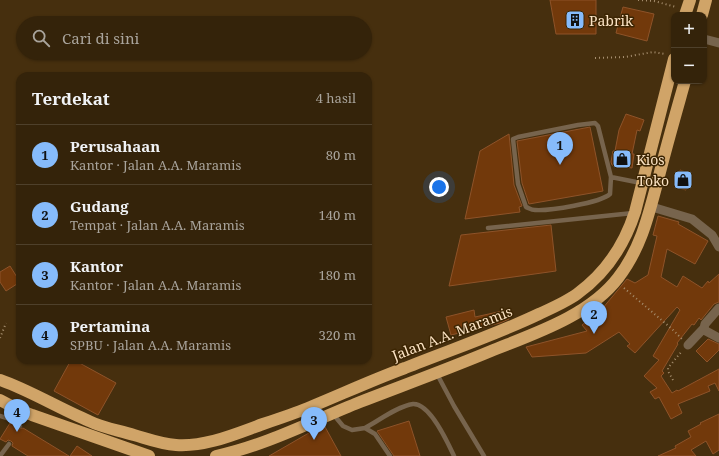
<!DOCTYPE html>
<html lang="id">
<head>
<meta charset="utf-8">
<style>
	body { margin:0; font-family:"Noto Serif",serif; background:#3f2f18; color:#f1f3f6 }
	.controls { position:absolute; right:12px; top:12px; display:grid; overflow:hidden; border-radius:8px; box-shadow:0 1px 3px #0004 }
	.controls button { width:36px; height:36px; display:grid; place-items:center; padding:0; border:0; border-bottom:1px solid #4e402b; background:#34230a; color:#f1f3f6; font:20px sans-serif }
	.you { position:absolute; left:439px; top:187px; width:14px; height:14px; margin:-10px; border:3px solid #fff; border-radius:50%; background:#1a73e8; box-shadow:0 0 0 6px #1a73e833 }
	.badge { display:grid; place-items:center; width:26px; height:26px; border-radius:50%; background:#86bbfb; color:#111; font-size:13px; font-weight:700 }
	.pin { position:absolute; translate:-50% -33px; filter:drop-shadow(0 1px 2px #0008) }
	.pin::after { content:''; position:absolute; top:21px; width:14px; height:12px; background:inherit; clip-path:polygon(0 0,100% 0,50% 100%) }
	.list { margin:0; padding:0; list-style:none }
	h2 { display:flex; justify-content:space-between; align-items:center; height:52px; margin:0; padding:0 16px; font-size:17px }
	h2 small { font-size:13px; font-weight:400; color:#a9a49c }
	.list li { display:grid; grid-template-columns:26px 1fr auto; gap:12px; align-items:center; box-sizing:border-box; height:60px; padding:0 16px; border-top:1px solid #4e402b }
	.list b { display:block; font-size:15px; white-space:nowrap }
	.list p { margin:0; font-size:13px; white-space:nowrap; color:#a9a49c }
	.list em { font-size:13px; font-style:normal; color:#a9a49c }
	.icon { flex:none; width:22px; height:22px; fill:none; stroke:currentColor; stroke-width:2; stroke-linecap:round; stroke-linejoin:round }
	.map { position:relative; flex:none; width:719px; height:456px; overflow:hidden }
	.search { position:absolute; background:#34230a; box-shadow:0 1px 3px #0004; left:16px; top:16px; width:356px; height:44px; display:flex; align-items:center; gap:10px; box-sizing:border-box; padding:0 14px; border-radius:22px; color:#a9a49c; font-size:15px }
	.panel { position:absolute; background:#34230a; box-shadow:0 1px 3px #0004; left:16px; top:72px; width:356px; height:292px; border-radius:12px }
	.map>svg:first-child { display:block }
	.building { fill:#72390b; stroke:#8e5329 }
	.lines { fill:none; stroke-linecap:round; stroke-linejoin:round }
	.path { stroke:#a78f6f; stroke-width:2; stroke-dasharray:1 3; stroke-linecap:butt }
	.lane { stroke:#77644d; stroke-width:4.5 }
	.street { stroke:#77644d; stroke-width:9 }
	.highway { stroke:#d0a468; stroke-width:12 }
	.labels { text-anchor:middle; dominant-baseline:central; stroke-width:3; stroke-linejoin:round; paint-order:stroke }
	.poi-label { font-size:14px; fill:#fbe3c4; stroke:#3c2503; text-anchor:start }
	.street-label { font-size:14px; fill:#fbe3c4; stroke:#3c2503 }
</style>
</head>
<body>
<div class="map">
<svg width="719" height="456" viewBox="0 0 719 456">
	<rect width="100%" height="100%" fill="#462f0e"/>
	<path class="building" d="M550,0H596V34H556Z
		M623,7L654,14L647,41L616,33Z
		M626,114L644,120L640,131L637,130L632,154H634L632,168L612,165L611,162L613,151H615L619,130Z
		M590,127L603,191L529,204L522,183L517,141Z
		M509,134L514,185L522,206L519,207L520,212L465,219L480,151Z
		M680,170L691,174L686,190L675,187Z
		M658,216L679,222L678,224L708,241L695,264L667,249L661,277L677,287L683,276L702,288L708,281L709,283L719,274V302L714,304L701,320L699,318L694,325L692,324L677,343L678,344L662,371L664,373L661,376L672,393L677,390L678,391L719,369V391L715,383L708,386L710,391L678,404L682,413L671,419L659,397L655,399L650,392L657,388L644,376L659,360L653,356L680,310L677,307L635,353L627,346L630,344L619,332L586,353L532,357L526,347L587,331L582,325L602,309L627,279L635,283L648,275L657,236L653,235Z
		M551,225L556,271L449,286L461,235Z
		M10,266L20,282L6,291L0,282V272Z
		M474,310L475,317L507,310L509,319L500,323L451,335L446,317Z
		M708,339L719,344V350L707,362L696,351Z
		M71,360H74L116,383L98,415L54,391Z
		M719,414V450L713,454L706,441L691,450L696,456H658L676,448L675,446L691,437L688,431L701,424L700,423Z
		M409,421L420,456H394L377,431Z
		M10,423L16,425L19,429L23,428L69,456H28L12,446L13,443L11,441L8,440L6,442L0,439Z
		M324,425L341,456H269L321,426Z
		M77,446L92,456H70Z"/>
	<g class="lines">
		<path class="path" d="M638,0L654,1L676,7
			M595,58L625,57L653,52L665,54
			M624,288L672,329L682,339
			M0,338L6,323
			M673,380L668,371V368L682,351"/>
		<path class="lane" d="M611,177L598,126L595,123L578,125L518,137L513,139L518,184L526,207C529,208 531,210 535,210C549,211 600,203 610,194L611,177L641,183
			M488,228L633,213
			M437,374L454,406L484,456
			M333,414L343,426L352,430L365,428L375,434L390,456
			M0,416L19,422L20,426
			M365,428C378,421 398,406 413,404C430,403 448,443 454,456
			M0,456L9,444"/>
		<path class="street" d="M704,39L719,43
			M652,207L692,219L712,235L719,247
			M719,308L705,324L704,328L706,331L719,338
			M688,345L704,328"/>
		<path class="highway" d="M685,15L690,0
			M702,15L706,0
			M0,380C29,390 60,409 89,421C103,428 118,430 134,435C148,439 161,444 176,445C206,447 235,434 263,424C278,419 293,414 308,408C340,395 372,380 405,368C450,350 495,335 539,314C552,308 566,302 577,294C606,273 624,246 635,212L674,59
			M0,400L17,409L32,415L149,456
			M216,456C267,445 312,421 360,402C404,385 448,369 491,351C533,334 589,316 618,278C642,247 649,213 659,176C667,144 676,113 685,81"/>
	</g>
	<defs>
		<g id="building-square" transform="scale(1)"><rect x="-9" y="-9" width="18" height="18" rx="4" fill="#86bbfb" stroke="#3c2503"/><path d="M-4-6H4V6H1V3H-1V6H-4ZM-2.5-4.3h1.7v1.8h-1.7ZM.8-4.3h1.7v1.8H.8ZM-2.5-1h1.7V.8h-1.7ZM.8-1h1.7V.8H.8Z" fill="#111"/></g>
		<g id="shop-square" transform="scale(1)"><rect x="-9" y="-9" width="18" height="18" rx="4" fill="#86bbfb" stroke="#3c2503"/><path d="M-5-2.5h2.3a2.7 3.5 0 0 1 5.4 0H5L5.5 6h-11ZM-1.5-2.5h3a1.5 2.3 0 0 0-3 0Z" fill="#111"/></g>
	</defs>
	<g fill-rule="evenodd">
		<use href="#building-square" x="575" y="20"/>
		<use href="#shop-square" x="622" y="159"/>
		<use href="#shop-square" x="683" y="180"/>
	</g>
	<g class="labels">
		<g class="poi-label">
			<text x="589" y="20">Pabrik</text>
			<text x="636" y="159">Kios</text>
			<text x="669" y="180" text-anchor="end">Toko</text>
		</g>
		<g class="street-label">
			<text transform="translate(452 333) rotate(-21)">Jalan A.A. Maramis</text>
		</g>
	</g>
</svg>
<div class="controls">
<button>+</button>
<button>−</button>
</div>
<div class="you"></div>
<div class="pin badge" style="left:560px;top:165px">1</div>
<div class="pin badge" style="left:594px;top:334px">2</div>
<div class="pin badge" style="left:314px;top:440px">3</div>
<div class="pin badge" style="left:17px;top:432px">4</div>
<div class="search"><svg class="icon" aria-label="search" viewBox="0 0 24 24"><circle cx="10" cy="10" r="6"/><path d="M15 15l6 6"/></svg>Cari di sini</div>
<section class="panel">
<h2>Terdekat<small>4 hasil</small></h2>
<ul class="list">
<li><span class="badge">1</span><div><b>Perusahaan</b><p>Kantor · Jalan A.A. Maramis</p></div><em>80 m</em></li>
<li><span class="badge">2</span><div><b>Gudang</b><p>Tempat · Jalan A.A. Maramis</p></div><em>140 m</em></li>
<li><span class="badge">3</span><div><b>Kantor</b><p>Kantor · Jalan A.A. Maramis</p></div><em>180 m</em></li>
<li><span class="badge">4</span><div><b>Pertamina</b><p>SPBU · Jalan A.A. Maramis</p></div><em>320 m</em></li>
</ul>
</section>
</div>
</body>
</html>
